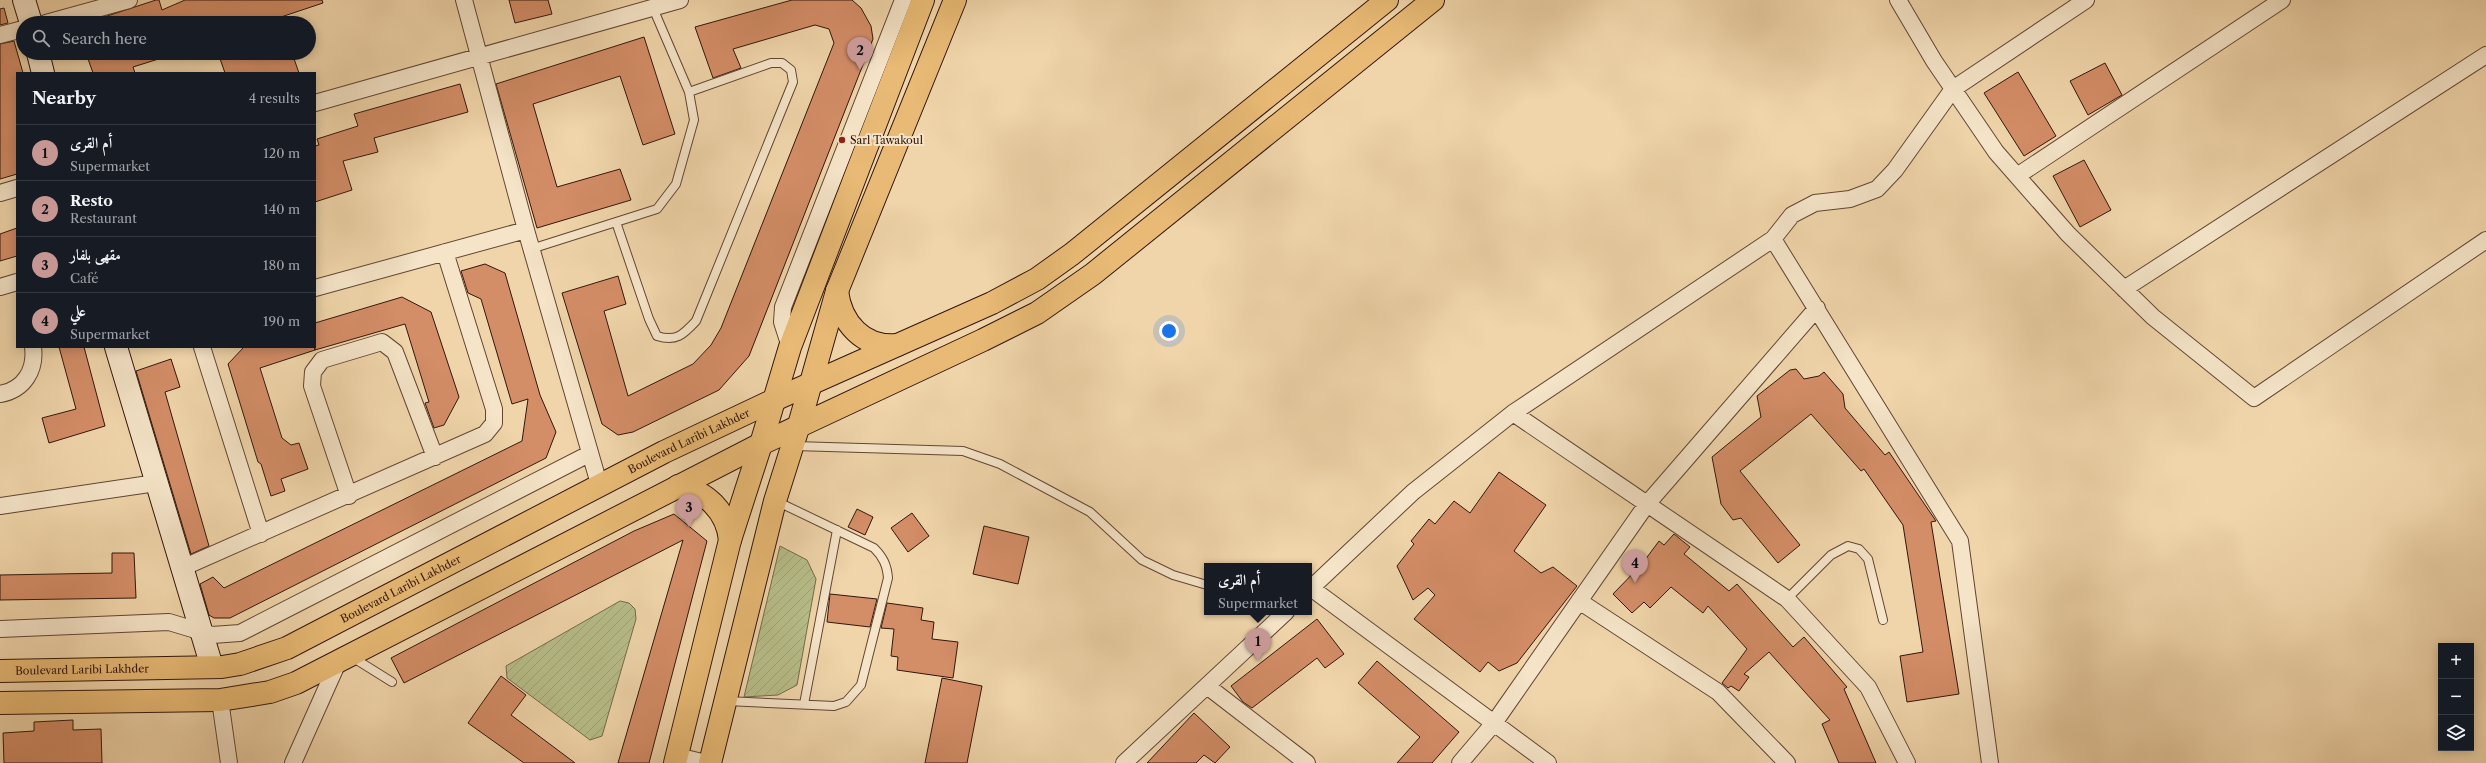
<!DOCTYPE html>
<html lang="en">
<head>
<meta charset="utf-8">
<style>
	body { margin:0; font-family:"Libre Caslon Text",Amiri,serif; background:#20242c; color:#f1f3f6 }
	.controls { position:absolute; right:12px; bottom:12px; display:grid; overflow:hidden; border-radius:0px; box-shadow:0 2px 10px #0003 }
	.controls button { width:36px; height:36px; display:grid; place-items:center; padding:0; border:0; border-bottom:1px solid #363941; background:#171b24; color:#f1f3f6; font:20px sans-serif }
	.you { position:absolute; left:1169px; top:331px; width:14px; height:14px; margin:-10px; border:3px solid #fff; border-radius:50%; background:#1a73e8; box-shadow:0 0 0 6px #1a73e833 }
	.badge { display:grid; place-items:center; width:26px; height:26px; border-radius:50%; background:#c59692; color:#111; font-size:13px; font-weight:700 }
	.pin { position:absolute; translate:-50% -33px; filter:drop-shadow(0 1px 2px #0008) }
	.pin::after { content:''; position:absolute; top:21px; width:14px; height:12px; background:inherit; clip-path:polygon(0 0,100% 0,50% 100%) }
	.popup { position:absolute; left:1204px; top:563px; width:108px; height:52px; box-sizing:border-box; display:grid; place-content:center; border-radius:0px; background:#171b24; filter:drop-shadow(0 1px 3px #0005); font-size:13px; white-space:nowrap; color:#9ea1a6 }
	.popup b { font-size:15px; color:#f1f3f6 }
	.popup::after { content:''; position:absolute; left:50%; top:100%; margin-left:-8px; border:8px solid transparent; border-top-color:#171b24 }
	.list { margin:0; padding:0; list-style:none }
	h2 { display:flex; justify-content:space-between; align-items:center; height:52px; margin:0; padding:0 16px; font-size:17px }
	h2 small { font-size:13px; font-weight:400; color:#9ea1a6 }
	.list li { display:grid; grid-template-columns:26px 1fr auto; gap:12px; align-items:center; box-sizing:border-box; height:56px; padding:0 16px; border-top:1px solid #363941 }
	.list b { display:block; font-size:15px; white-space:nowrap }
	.list p { margin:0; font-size:13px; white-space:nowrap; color:#9ea1a6 }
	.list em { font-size:13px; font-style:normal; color:#9ea1a6 }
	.icon { flex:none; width:22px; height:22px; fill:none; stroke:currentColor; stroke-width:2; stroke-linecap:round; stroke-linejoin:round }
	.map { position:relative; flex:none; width:2486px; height:763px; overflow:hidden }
	.search { position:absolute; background:#171b24; box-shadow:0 2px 10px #0003; left:16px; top:16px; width:300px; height:44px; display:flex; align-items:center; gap:10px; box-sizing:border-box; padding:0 14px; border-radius:22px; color:#9ea1a6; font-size:15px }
	.panel { position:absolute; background:#171b24; box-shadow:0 2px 10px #0003; left:16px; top:72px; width:300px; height:276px; border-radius:0px }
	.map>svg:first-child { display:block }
	.garden { fill:url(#garden-furrows); stroke:#756a4a }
	.building { fill:#d38d67; stroke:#33160b }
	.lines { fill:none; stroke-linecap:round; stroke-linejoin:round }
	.lane-casing { stroke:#624633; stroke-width:10 }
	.street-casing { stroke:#624633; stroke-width:18 }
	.secondary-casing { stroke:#33160b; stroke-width:24 }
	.primary-casing { stroke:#33160b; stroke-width:24 }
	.highway-casing { stroke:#33160b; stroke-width:24 }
	.lane { stroke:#f5e4c8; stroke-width:8 }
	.street { stroke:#f5e4c8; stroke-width:16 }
	.secondary { stroke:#f5e4c8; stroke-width:22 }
	.primary { stroke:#e8ba75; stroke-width:22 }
	.highway { stroke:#e8ba75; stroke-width:22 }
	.poi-dot { fill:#8f2418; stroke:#f5e4c8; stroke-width:1.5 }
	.labels { text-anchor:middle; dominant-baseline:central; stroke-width:4; stroke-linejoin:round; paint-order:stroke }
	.poi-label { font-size:11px; fill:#33160b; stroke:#f5e4c8; text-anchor:start }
	.street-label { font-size:11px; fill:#33160b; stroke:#f5e4c8 }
</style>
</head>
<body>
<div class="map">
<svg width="2486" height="763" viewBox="0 0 2486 763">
	<defs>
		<pattern id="garden-furrows" width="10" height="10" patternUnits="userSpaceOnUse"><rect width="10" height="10" fill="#b7be8a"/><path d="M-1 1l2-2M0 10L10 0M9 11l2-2" fill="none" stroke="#9ea376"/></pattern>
	</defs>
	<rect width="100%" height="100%" fill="#f0d5aa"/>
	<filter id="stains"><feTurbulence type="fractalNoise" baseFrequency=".005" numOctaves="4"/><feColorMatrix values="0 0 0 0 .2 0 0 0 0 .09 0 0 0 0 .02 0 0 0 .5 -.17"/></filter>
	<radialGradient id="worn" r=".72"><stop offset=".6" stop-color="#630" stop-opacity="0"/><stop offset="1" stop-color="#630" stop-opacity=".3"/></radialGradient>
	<path class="garden" d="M780,546L807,560L816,579L797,685L778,695L744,697Z
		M620,601L629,603L635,609L636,619L602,736L590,740L507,678L506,666Z"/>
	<path class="building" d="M156,0H159L162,10L185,0H322L323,3L263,23H95V20Z
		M509,0H548L552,14L515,23Z
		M792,0H852L861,8L871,26L873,39L749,356L719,390L633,432L618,435L602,424L562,293L618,276L626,304L604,311L628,396L693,364L711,345L721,328L834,43L829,29L815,25L733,49L741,68L713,78L695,27Z
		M4,8L8,23L0,25V9Z
		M644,37L675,134L643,145L620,76L533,104L557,187L620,169L631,200L537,228L496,84Z
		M14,41L23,73H17V174L0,179V44Z
		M86,53H168V56L133,67L135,73H93Z
		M218,53H292L299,73H225Z
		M2105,63L2122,95L2088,115L2070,81Z
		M2018,72L2056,136L2024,156L1984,93Z
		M460,84L468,112L374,138L378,152L343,161L352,190L315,202V146L319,145L317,139L358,126L354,114Z
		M2084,160L2111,210L2080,227L2053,176Z
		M17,228V256L0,261V234Z
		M485,264L505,273L540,395L556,432L546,458L230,618H214L209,615L200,584L213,577L224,588L522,441L528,399L512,404L481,299L468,293L461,271Z
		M402,297L431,312L459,397L444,425L434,428L425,403L429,402L405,324L315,350V323Z
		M59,347H84L105,426L49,443L42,418L76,409Z
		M244,347H314L315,350L260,368L282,438L291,445L299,443L308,469L281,479L285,491L271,496L261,464L258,462L228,364Z
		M171,359L180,387L165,392L209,546L191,554L136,371Z
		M1796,369L1804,379L1819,376L1824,372L1843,394L1845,408L1885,455L1889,452L1936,521L1931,522L1959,694L1907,702L1900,656L1923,652L1903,525L1864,469L1861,471L1811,414L1740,471L1800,545L1778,563L1741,518L1733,520L1721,504L1712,457L1761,417L1757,396L1790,370Z
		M1499,472L1546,505L1514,551L1541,573L1553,567L1577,586L1517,663L1499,671L1488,662L1480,672L1414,619L1435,595L1428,588L1413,600L1397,566L1414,544L1411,541L1429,519L1435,524L1454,501L1470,513Z
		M857,509L873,517L865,535L848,527Z
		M912,513L929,536L908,552L891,528Z
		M674,514L707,541L649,763H618L683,540L404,683L391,658L634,531Z
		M984,526L1029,537L1018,584L973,574Z
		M1674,534L1690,547L1684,554L1729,591L1737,584L1793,647L1804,637L1847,687L1844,689L1876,763H1839L1822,724L1830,720L1769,652L1744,674L1749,677L1739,691L1731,686L1728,688L1722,683L1747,649L1708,606L1703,613L1671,587L1650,608L1644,602L1632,613L1613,594L1642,564L1659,541L1664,545Z
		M112,553H134L136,598L0,600V575L112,573Z
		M830,594L877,599L870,627L827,622Z
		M887,603L923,608L921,620L934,622L932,639L958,642L953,678L897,670L898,657L891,656L894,629L881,628Z
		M1317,619L1344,654L1325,668L1317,658L1252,708L1243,702L1231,686Z
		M1377,661L1459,732L1432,763H1397L1420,737L1358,683Z
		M501,676L526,695L511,715L575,763H524L468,723Z
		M942,678L982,686L967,763H925Z
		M1194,713L1230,747L1215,763L1204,755L1196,763H1147Z
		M73,720V730L101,729L102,763H4L3,733L34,731V722Z"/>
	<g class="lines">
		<g class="lane-casing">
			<path id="lane" d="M616,222L649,319L657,336C676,342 683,335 696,321L793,82L791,70L782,63H771L689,92
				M531,249L657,209L676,184L694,120L689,92L653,8
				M794,446L963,451L1000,464L1090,512L1142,560L1173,575L1207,585
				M1787,599L1831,555L1848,546L1859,549L1868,559L1883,620
				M352,657L392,682
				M726,701L834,706L846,702L861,685L888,578C887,565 883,557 874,548L776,501
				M804,704L837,530"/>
		</g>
		<g class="street-casing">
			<path id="street" d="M464,0L526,230L599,484
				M1898,0L1934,61L1996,152L2068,234L2153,317L2254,398L2486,240
				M46,23L129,0
				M0,35L23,29
				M315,103L680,0
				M2017,176L2282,0
				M0,193L17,188
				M1773,239L1960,541L1990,763
				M0,287L17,282
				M315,288L526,230
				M2124,289L2486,55
				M1817,308L1647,504L1787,599L1868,687L1907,763
				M202,347L261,534
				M790,347L782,322L783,307L903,0
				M0,394C24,390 36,370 33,347
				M349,496L312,386L313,372L322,360L382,342L395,352L435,457
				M0,506L156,483
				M182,568L485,434L494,423V409L445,252
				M1311,588L1548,763
				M1309,590L1413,492L1513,413L1773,239L1792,215L1815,203L1850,199L1877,189L1895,170L1953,89L2086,0
				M1579,601L1718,692L1787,763
				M0,629L169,622L212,635L240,633L589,454
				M1207,686L1307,763
				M220,700L229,763
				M677,756L706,763
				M293,763L339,660
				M1124,763L1286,612
				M1460,763L1494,723L1647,504L1513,413"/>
		</g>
		<g class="secondary-casing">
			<path id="secondary" d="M24,0L31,23
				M38,53L43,73
				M116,347L212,667"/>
		</g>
		<g class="primary-casing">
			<g id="primary">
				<path d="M837,291C841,323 863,348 897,345"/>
				<path d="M799,425L837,291L955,0"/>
				<path d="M761,444L790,347L923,0"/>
				<path d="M678,486C706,491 727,511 730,540"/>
				<path id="s1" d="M0,671L222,667L240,664L287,648L664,452L774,400L992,303L1037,279L1072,254L1387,0"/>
				<path d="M0,703L220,700L270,692L296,683L761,444L983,340L1037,313L1093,274L1433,0"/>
			</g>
		</g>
		<g class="highway-casing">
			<path id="highway" d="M675,763L730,540L761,444
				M710,763L775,501L799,425"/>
		</g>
		<use href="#lane" class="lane"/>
		<use href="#street" class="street"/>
		<use href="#secondary" class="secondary"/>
		<use href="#primary" class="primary"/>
		<use href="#highway" class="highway"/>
	</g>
	<circle class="poi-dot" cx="842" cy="140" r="4"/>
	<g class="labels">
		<g class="poi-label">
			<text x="850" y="140">Sarl Tawakoul</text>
		</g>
		<g class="street-label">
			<text stroke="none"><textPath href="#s1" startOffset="742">Boulevard Laribi Lakhder</textPath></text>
			<text stroke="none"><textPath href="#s1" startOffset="418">Boulevard Laribi Lakhder</textPath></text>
			<text stroke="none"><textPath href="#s1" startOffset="82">Boulevard Laribi Lakhder</textPath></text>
		</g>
	</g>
	<rect width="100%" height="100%" filter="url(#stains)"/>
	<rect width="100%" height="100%" fill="url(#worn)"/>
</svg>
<div class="controls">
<button>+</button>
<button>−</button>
<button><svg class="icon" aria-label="layers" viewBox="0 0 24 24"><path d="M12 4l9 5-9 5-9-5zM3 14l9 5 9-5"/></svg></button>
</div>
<div class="you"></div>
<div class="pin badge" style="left:1258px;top:661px">1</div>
<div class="popup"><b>أم القرى</b>Supermarket</div>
<div class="pin badge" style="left:860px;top:70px">2</div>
<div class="pin badge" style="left:689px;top:527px">3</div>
<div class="pin badge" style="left:1635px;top:583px">4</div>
<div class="search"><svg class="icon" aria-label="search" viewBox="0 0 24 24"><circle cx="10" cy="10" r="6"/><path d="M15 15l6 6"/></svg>Search here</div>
<section class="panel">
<h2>Nearby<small>4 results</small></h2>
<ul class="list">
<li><span class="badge">1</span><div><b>أم القرى</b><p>Supermarket</p></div><em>120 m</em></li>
<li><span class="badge">2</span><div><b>Resto</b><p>Restaurant</p></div><em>140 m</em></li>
<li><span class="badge">3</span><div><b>مقهى بلفار</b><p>Café</p></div><em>180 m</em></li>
<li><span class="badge">4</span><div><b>علي</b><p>Supermarket</p></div><em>190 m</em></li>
</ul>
</section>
</div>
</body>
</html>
